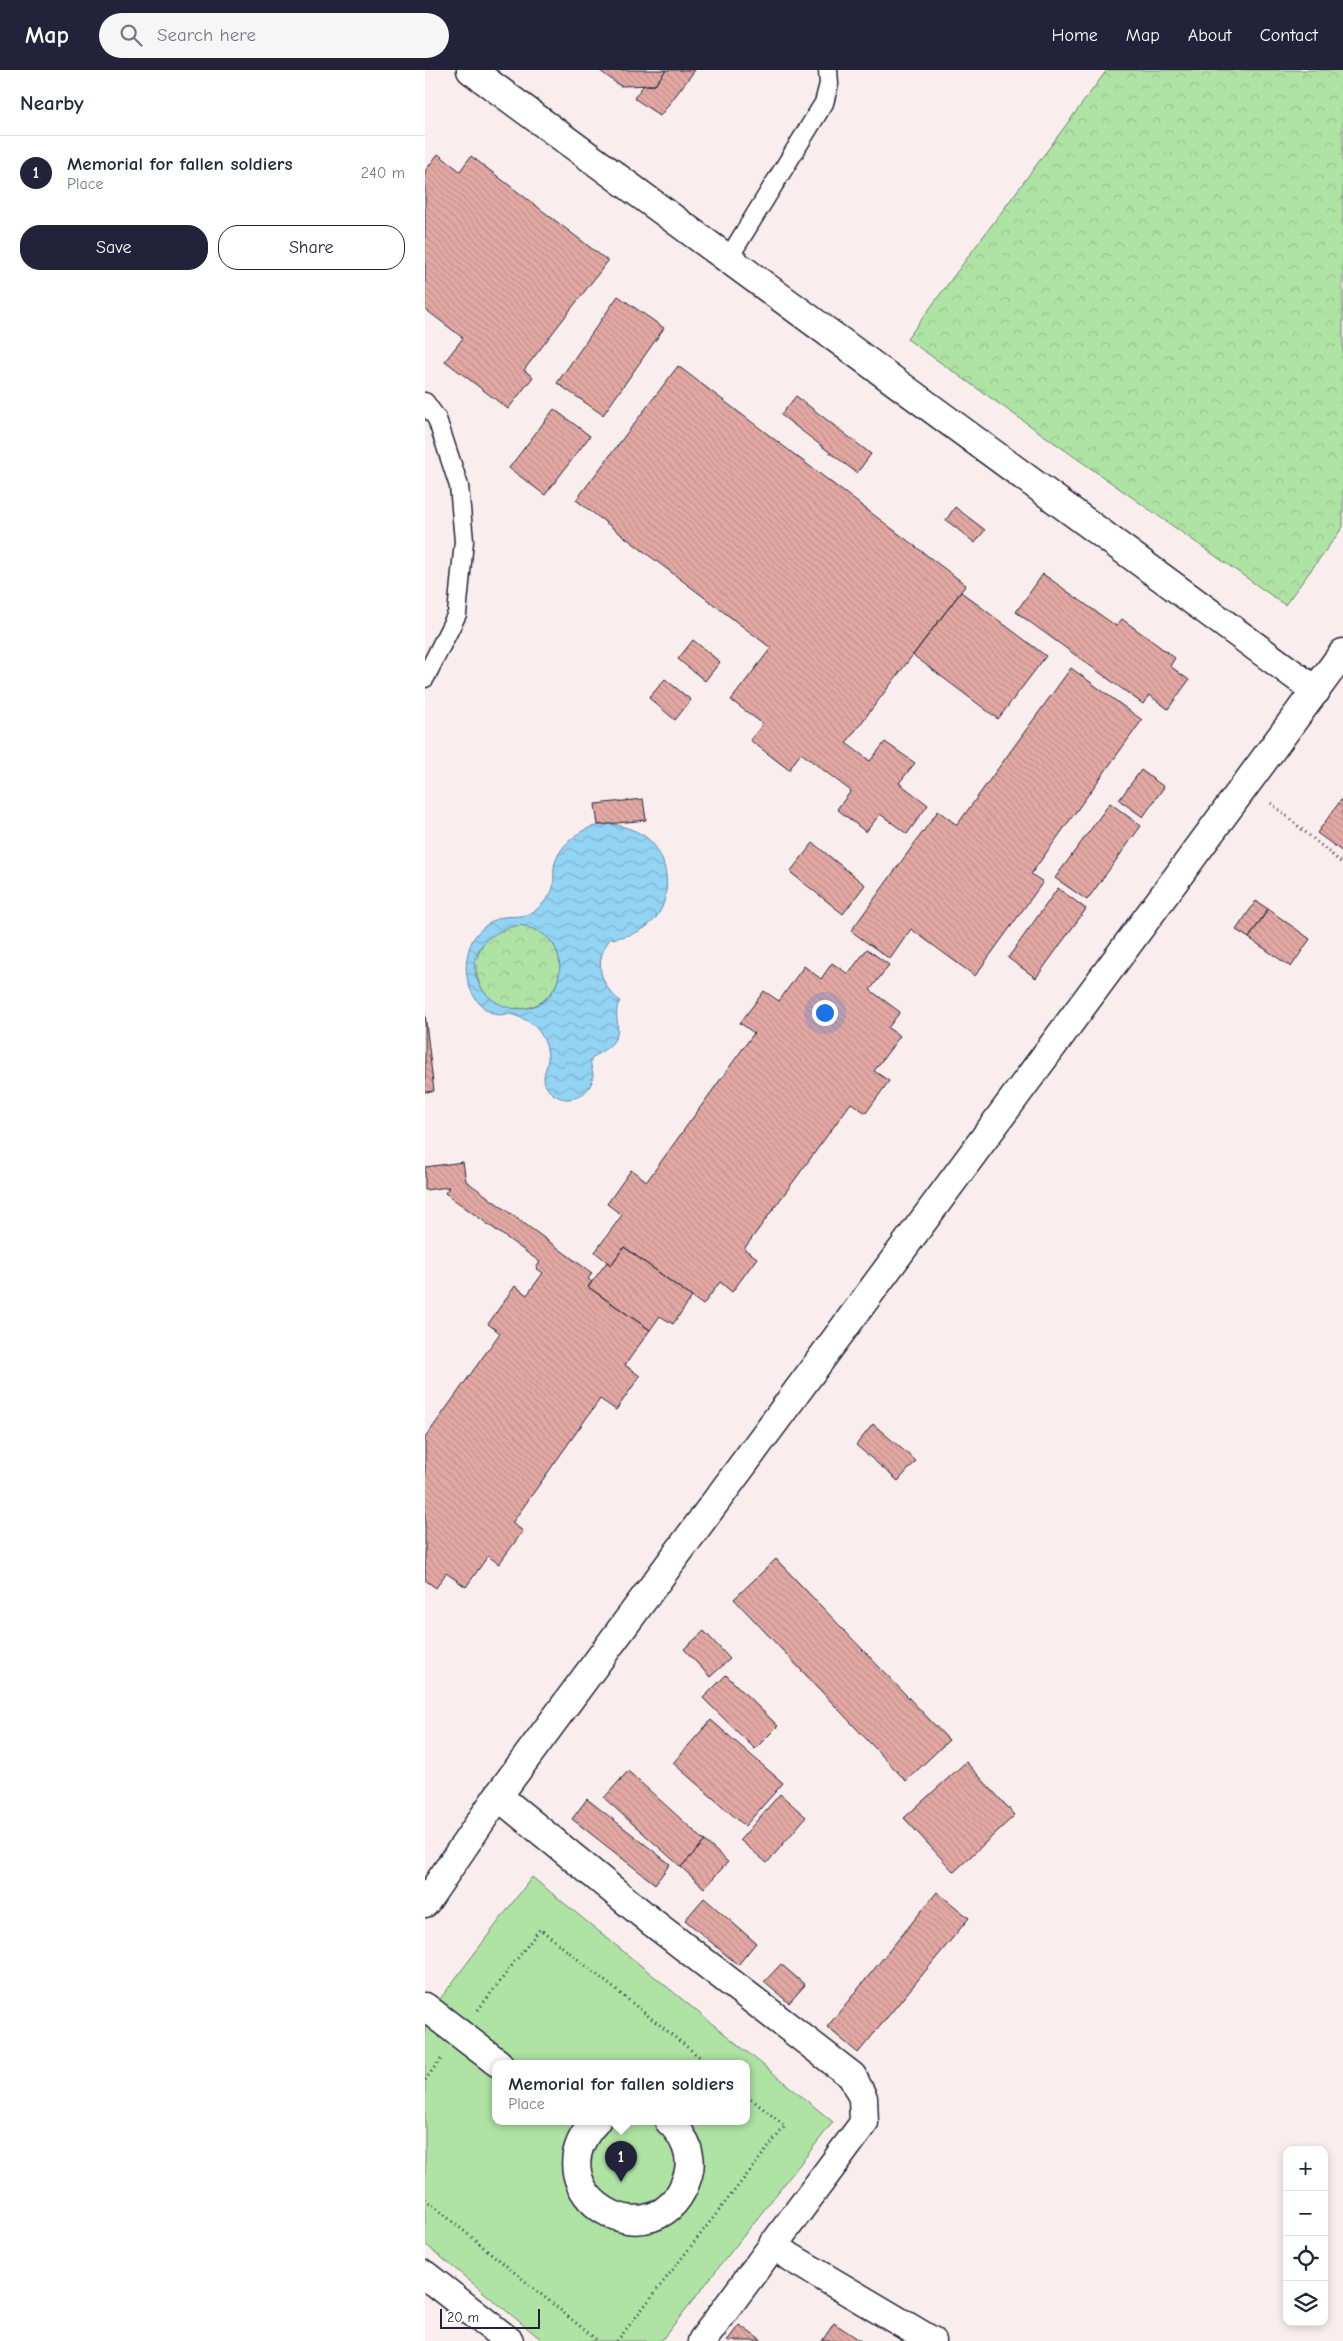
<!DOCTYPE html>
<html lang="en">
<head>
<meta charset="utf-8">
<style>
	body { margin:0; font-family:"Comic Neue",sans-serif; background:#f6f6f7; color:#1f2937 }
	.controls { position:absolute; right:15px; bottom:15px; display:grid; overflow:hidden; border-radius:10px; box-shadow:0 2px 8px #0003 }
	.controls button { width:45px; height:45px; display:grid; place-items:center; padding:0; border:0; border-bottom:1px solid #e0e1e3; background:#fff; color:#1f2937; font:25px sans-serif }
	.scale { position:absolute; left:15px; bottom:12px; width:100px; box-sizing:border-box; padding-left:5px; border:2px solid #22223b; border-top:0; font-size:14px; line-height:18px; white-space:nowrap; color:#22223b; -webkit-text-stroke:4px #fff; paint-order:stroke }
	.you { position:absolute; left:399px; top:942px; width:18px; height:18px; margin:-12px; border:4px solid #fff; border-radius:50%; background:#1a73e8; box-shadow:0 0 0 8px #1a73e833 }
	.badge { display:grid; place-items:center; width:32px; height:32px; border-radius:50%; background:#22223b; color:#fff; font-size:16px; font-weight:700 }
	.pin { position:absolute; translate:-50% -41px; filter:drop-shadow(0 1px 2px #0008) }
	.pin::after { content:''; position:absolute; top:26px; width:18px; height:15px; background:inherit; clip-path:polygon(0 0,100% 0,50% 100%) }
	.popup { position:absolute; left:67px; top:1990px; width:258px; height:65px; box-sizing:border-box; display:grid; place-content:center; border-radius:10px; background:#fff; filter:drop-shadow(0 1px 4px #0005); font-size:16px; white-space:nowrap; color:#747a83 }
	.popup b { font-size:19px; color:#1f2937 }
	.popup::after { content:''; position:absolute; left:50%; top:100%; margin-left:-10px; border:10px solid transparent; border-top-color:#fff }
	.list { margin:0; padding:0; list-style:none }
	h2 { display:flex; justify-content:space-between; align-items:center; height:65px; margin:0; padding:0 20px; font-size:21px }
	h2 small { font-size:16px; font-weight:400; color:#747a83 }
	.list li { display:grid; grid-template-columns:32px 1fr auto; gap:15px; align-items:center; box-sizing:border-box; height:75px; padding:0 20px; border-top:1px solid #e0e1e3 }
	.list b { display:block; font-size:19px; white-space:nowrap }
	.list p { margin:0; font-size:16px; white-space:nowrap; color:#747a83 }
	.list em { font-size:16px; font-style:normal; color:#747a83 }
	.actions { display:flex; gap:10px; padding:15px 20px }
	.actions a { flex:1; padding:11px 0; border:1px solid #22223b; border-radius:20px; text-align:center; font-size:18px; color:#22223b }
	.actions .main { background:#22223b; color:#fff }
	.icon { flex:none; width:28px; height:28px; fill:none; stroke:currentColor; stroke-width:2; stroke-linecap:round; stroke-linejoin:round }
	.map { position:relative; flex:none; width:918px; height:2271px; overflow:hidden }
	header { display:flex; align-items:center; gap:30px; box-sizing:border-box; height:70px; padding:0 25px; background:#22223b; color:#fff }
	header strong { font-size:24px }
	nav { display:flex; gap:28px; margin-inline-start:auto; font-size:18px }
	.search { width:350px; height:45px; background:#f6f6f7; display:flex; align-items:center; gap:12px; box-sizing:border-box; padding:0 18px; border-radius:28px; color:#747a83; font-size:19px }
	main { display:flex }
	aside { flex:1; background:#fff }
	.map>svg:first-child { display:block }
	.forest { fill:url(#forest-crowns); stroke:#688270 }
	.park { fill:#afe3a4; stroke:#688270; fill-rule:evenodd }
	.water { fill:url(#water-waves); stroke:#668caa; fill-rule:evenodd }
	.building { fill:url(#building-back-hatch); stroke:#22223b }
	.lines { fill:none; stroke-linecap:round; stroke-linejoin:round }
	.lane-casing { stroke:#22223b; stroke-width:21 }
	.street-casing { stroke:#22223b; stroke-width:31 }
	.secondary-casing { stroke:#22223b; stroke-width:31 }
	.path { stroke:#22223b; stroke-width:3; stroke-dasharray:1 4; stroke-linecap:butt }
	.lane { stroke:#fff; stroke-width:18 }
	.street { stroke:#fff; stroke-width:28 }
	.secondary { stroke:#fff; stroke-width:28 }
</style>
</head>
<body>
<header>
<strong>Map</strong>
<div class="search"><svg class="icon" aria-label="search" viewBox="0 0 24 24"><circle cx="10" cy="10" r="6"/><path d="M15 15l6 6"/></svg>Search here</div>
<nav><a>Home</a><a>Map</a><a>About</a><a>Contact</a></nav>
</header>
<main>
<aside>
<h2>Nearby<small></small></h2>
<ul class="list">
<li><span class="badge">1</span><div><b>Memorial for fallen soldiers</b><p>Place</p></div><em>240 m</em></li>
</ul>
<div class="actions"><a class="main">Save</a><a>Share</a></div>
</aside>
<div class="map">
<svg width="918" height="2271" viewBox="0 0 918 2271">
	<defs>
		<pattern id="forest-crowns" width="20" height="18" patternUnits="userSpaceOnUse" patternTransform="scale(1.25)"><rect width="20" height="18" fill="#afe3a4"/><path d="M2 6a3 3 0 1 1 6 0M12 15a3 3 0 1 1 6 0" fill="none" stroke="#96c28e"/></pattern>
		<pattern id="water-waves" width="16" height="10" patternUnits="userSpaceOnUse" patternTransform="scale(1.25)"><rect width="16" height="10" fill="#93d3f4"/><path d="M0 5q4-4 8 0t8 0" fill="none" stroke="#7eb5d2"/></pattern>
		<pattern id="building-back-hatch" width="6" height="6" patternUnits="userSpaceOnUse" patternTransform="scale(1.25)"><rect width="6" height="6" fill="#e3a8a3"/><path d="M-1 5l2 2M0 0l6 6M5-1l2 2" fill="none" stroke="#c2908d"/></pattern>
	</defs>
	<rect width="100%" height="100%" fill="#f9eeed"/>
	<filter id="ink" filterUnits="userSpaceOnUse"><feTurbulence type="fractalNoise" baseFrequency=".02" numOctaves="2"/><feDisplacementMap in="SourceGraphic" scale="10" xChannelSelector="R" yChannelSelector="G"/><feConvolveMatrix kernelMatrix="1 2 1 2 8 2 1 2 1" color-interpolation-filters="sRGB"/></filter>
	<g filter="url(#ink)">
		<path class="forest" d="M682,0H918V457L860,535L482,269Z
			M51 897a42 42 0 1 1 84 0a42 42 0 1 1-84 0Z"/>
		<path class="park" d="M107,1807L408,2052L236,2271H118L0,2174V1949ZM71,1993H321V2051H71Z"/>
		<path class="water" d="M189,754C203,758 219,762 229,775C247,798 247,839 221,857C209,865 199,867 185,869C168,891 175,915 195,931C187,942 197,957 190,969C184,980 173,981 166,990C165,995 167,999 168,1004C168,1018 157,1028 144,1029C133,1030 118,1020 119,1007C119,1001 123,995 123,989C123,979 120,969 113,960C107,952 94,946 84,944C79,944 74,946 69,944C43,932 36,901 45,876C49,863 65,850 78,847C86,846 94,847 101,845C111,842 118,834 124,826C131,817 128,807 129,797C132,779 150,763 166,757C173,755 182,755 189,754ZM96,855C106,858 115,861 123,868C140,883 138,916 120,930C97,948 65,937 53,912C39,880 68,859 96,855Z"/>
		<path class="building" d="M174,0H241L230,15L195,16Z
			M241,0H270L235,46L209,28L219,15H230Z
			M13,84L35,101L46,86L183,191L99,300L108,307L83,339L20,291L38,268L0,239V101Z
			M193,226L239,258L178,345L132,313Z
			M253,296L541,515L421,673L445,691L460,672L490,693L474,713L503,735L482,764L455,744L441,762L412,739L426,721L376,683L364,700L325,670L338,654L306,630L346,578L151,430Z
			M371,326L446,384L432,403L356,345Z
			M129,339L165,366L120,425L84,398Z
			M530,437L560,460L550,473L521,450Z
			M618,504L691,556L697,549L750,588L745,596L764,610L743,639L724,625L718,634L591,542Z
			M536,522L621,586L573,649L488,585Z
			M268,570L295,592L280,611L253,589Z
			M646,598L717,650L606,804L618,812L550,906L486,859L465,889L426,861L513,741L532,755Z
			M240,609L266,630L250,650L224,628Z
			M716,700L739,717L718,747L694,730Z
			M218,729L221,750L173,755L170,734Z
			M916,730L918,731V782L892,763Z
			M685,733L716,756L662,830L630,808Z
			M388,773L440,815L418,844L365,802Z
			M633,818L661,839L611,908L583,888Z
			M831,831L843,839L824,868L811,860Z
			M843,839L885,869L866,897L824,868Z
			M442,879L464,895L445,920L475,942L463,958L475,966L449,1001L464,1011L441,1043L426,1033L319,1179L332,1188L307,1222L295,1212L278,1235L199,1177L186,1195L170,1182L197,1145L182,1134L206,1100L222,1111L329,963L315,953L339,921L354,931L379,896L396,909L407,893L423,904Z
			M0,944L9,1021L0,1022Z
			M38,1092L41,1111L167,1203L163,1209L167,1212L163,1217L225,1260L200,1295L215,1306L191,1340L175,1329L87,1453L98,1461L74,1494L63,1486L41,1517L21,1503L11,1518L0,1510V1368L75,1263L63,1254L90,1216L102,1225L118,1203L111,1198L115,1192L20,1123L24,1117L0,1120V1097Z
			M199,1177L267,1227L248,1254L235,1246L225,1260L163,1217L182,1192L186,1195Z
			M448,1354L491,1391L473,1411L431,1375Z
			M351,1489L524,1670L481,1711L309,1529Z
			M279,1561L305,1589L285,1607L259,1579Z
			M301,1605L353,1656L330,1679L278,1628Z
			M286,1650L358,1713L320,1756L248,1693Z
			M541,1692L590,1745L529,1802L479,1748Z
			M203,1701L280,1771L256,1797L179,1728Z
			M355,1724L381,1747L342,1793L315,1770Z
			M162,1729L245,1794L230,1814L147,1749Z
			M280,1771L303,1792L279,1818L256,1797Z
			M512,1822L544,1848L433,1983L402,1957Z
			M279,1828L331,1873L313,1895L260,1850Z
			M356,1894L380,1915L364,1933L339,1912Z
			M409,2253L436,2271H397Z
			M314,2255L337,2271H302Z"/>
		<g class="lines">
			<g class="lane-casing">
				<path id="lane" d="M303,189L399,33L404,14L403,0
					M0,332L12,349L34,416L39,471L32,544L0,608"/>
			</g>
			<g class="street-casing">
				<path id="street" d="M46,0L891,621
					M73,1726L227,1852L427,2006L438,2028L439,2053L277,2271
					M0,1937L73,1993
					M171,2051C102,2123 234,2201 263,2105C269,2085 258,2064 244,2051
					M348,2174L365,2187L507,2271"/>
			</g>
			<g class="secondary-casing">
				<path id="secondary" d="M0,1833L73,1726L918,583
					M0,2205L84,2271"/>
			</g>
			<path class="path" d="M846,733L918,794
				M53,1940L115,1859L282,1993
				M0,2010L16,1989
				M0,2129L173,2271
				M192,2271L360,2056L321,2025"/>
			<use href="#lane" class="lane"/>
			<use href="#street" class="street"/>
			<use href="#secondary" class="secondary"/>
		</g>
	</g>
</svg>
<div class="controls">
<button>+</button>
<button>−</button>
<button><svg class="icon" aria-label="locate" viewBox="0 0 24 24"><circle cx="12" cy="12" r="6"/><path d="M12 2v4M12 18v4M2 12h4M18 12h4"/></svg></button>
<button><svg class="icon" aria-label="layers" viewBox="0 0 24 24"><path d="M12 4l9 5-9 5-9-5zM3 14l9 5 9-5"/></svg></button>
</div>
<div class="scale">20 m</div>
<div class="you"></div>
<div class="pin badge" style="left:196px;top:2112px">1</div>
<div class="popup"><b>Memorial for fallen soldiers</b>Place</div>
</div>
</main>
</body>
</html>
